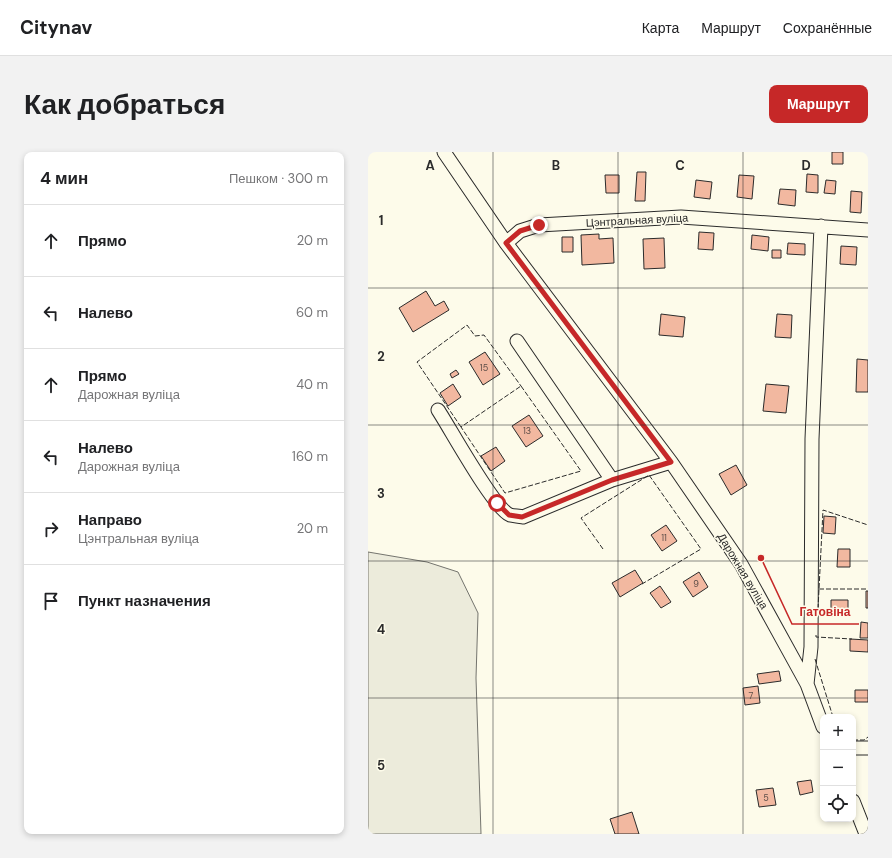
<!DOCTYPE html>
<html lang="ru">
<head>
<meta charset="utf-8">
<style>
	body { margin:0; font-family:"DM Sans",sans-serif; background:#f2f2f2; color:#202124 }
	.controls { position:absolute; right:12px; bottom:12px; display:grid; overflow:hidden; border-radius:8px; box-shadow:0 2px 6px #0003 }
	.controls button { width:36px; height:36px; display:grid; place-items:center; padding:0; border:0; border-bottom:1px solid #e0e0e0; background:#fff; color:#202124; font:20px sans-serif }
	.stop { position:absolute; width:12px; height:12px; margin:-9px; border:3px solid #c62828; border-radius:50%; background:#fff }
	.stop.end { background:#c62828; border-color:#fff; box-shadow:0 1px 4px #0008 }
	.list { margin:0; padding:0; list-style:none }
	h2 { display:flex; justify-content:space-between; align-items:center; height:52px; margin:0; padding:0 16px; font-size:17px }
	h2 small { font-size:13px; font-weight:400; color:#757577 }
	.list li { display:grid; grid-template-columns:26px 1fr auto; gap:12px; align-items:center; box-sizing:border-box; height:72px; padding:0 16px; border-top:1px solid #e0e0e0 }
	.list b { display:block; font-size:15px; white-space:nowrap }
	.list p { margin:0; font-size:13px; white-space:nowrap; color:#757577 }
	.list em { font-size:13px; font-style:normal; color:#757577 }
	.icon { flex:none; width:22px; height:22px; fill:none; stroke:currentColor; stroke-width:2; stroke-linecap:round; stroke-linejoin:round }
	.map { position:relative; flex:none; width:500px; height:682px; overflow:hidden; border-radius:8px }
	header { display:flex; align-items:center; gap:24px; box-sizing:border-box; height:56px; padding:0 20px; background:#fff; border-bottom:1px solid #e0e0e0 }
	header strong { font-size:19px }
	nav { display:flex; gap:22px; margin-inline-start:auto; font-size:14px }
	.intro { display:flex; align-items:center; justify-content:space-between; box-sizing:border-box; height:96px; padding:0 24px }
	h1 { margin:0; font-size:28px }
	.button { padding:10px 18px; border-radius:8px; background:#c62828; color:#fff; font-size:14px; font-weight:700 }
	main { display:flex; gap:24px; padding:0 24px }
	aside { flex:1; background:#fff; border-radius:8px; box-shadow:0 2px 6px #0003 }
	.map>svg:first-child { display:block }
	.green { fill:#ecebdb; stroke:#74746e }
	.building { fill:#f2b8a0; stroke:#2b2b2b }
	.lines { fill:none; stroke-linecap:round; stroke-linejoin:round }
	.minor-casing { stroke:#2b2b2b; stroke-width:15 }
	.minor { stroke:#fdfbea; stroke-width:13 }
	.fence { stroke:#2b2b2b; stroke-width:1; stroke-dasharray:5 2; stroke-linecap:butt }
	.route { stroke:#c62828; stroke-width:5 }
	.grid { fill:none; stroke:#2b2b2b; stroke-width:1; stroke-opacity:0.55 }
	.labels { text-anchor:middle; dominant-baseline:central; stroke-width:3; stroke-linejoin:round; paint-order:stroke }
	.number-label { font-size:9px; fill:#5d4e48 }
	.street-label { font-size:11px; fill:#2b2b2b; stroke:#fdfbea }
	.grid-label { font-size:13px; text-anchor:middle; font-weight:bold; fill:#2b2b2b; stroke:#fdfbea; stroke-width:3; stroke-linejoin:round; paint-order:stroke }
	.leader { fill:none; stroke:#c62828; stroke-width:1.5 }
	.callout-dot { fill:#c62828; stroke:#fdfbea; stroke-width:1.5 }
	.callout-label { font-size:12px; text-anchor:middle; font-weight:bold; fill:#c62828; stroke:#fdfbea; stroke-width:3; stroke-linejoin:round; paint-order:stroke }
</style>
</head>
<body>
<header>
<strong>Citynav</strong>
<nav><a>Карта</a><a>Маршрут</a><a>Сохранённые</a></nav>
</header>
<div class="intro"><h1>Как добраться</h1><a class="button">Маршрут</a></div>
<main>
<aside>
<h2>4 мин<small>Пешком · 300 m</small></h2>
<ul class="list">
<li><svg class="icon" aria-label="ahead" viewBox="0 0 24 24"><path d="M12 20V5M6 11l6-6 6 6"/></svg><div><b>Прямо</b></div><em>20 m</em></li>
<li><svg class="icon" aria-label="left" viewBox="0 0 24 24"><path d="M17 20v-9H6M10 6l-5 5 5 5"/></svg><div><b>Налево</b></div><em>60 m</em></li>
<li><svg class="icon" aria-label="ahead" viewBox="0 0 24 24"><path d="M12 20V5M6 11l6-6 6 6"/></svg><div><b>Прямо</b><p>Дарожная вуліца</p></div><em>40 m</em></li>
<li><svg class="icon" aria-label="left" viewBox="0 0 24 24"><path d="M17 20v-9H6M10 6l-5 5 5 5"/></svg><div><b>Налево</b><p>Дарожная вуліца</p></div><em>160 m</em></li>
<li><svg class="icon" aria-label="right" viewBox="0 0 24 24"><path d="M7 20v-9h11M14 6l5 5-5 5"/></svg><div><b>Направо</b><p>Цэнтральная вуліца</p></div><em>20 m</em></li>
<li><svg class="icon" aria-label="arrive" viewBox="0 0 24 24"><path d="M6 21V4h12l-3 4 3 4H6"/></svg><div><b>Пункт назначения</b></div></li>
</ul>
</aside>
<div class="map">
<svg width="500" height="682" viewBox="0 0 500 682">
	<rect width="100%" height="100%" fill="#fdfbea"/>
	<path class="green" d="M0,400L59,410L90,420L110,461L108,526L113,682H0Z"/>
	<path class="building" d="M464,0H475V12H464Z
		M269,20H278L277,49H267Z
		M439,22L450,23V41L438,40Z
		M237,23H251V41H238Z
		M371,23L386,24L384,47L369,45Z
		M328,28L344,30L342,47L326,45Z
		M458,28L468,29L467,42L456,41Z
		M412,37L428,38L427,54L410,52Z
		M483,39L494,40L493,61L482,60Z
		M331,80L346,81L345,98L330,97Z
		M231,82V87L245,86L246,111L214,113L213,83Z
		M384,83L401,85L400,99L383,97Z
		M194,85H205V100H194Z
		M296,86L297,116L276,117L275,87Z
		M420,91L437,92V103L419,102Z
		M473,94L489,95L488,113L472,112Z
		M404,98H413V106H404Z
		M58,139L67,154L76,149L81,158L45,180L31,156Z
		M293,162L317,165L315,185L291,183Z
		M409,162L424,163L423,186L407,185Z
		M117,200L132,222L115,233L101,210Z
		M489,207L500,208V240H488Z
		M88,218L91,222L84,226L82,222Z
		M85,232L93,245L80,254L72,241Z
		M398,232L421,234L418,261L395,259Z
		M161,263L175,284L158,295L144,274Z
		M128,295L137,309L123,319L113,304Z
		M368,313L379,333L363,343L351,322Z
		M456,364L468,365L467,382L455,381Z
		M298,373L309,389L294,399L283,383Z
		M470,397H482V415H469Z
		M267,418L275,431L252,445L244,431Z
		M331,420L340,435L325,445L315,430Z
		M292,434L303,450L293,456L282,441Z
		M498,439H500V456H498Z
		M463,448H480V464H463Z
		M493,470L500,471V486H492Z
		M482,487L500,488V500L482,499Z
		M411,519L413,529L391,532L389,522Z
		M390,534L392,551L377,553L375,536Z
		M487,538H500V550H487Z
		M443,628L445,640L432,643L429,630Z
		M405,636L408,653L391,655L388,638Z
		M264,660L271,682H247L242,667Z"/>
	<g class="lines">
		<g class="minor-casing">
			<path id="minor" d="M76,0L138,91L303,310L373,412L439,532L455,575
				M138,91L152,79L171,73L313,65L500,78
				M149,189L244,328L303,310
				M70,258C82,276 126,357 142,363C146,364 151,364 155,365L244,328
				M439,532L443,495L444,287L453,74
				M485,596H500
				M485,649L498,682"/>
		</g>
		<use href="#minor" class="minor"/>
		<path class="fence" d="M153,234L213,319L137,341L93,275Z
			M93,275L49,210L99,173L107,184L116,183L153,234
			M235,397L213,366L281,323L333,397L274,432
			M451,437H500
			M450,457L455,358L500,373
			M448,483V485L484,487
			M447,507L465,565
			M485,588H496L500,585"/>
	</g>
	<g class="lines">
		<path class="route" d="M129,351L141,363L154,365L244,328L303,310L138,91L152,79L171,73"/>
	</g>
	<path class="grid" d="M125,0V682M250,0V682M375,0V682M0,136H500M0,273H500M0,409H500M0,546H500"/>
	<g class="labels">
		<g class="number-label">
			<text x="116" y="216">15</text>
			<text x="159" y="279">13</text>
			<text x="296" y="386">11</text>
			<text x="328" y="432">9</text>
			<text x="383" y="544">7</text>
			<text x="398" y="646">5</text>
		</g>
		<g class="street-label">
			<text transform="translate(269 68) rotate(-3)">Цэнтральная вуліца</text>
			<text transform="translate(375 419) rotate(59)">Дарожная вуліца</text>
		</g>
	</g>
	<g class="grid-label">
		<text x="62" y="18">A</text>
		<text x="188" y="18">B</text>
		<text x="312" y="18">C</text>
		<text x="438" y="18">D</text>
		<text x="13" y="73">1</text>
		<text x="13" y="209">2</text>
		<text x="13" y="346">3</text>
		<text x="13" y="482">4</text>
		<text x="13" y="618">5</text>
	</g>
	<path class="leader" d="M393 406L424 472H491"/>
	<circle class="callout-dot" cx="393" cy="406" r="4"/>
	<g class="callout-label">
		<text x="457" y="464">Гатовіна</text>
	</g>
</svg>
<div class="controls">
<button>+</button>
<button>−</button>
<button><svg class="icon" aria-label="locate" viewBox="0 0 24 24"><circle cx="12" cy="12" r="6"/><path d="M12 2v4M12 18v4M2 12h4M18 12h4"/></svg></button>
</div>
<div class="stop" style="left:129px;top:351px"></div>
<div class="stop end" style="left:171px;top:73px"></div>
</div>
</main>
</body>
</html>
